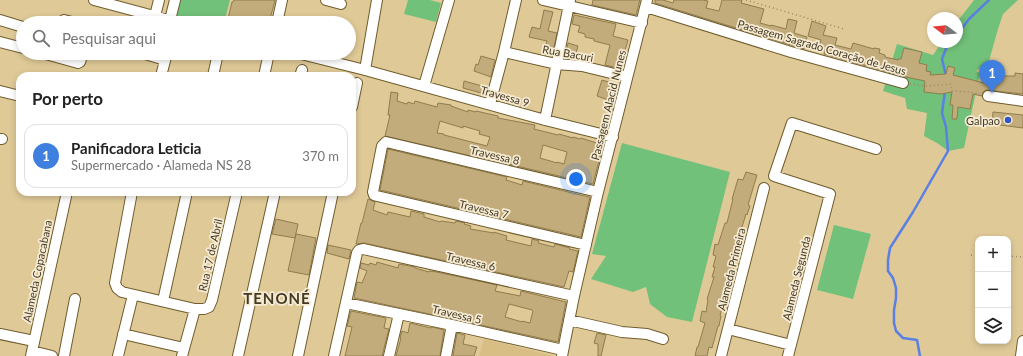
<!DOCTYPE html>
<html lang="pt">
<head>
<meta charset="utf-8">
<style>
	body { margin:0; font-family:Lato,sans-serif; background:#f2f2f2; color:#222 }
	.controls { position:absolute; right:12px; bottom:12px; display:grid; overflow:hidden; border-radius:8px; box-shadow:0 2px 6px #0003 }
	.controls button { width:36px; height:36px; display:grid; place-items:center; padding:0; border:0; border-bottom:1px solid #e0e0e0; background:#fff; color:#222; font:20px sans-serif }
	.compass { position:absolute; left:927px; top:12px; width:36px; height:36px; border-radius:50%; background:#fff; box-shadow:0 2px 6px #0003; rotate:286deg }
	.you { position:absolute; left:576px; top:179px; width:14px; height:14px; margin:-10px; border:3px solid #fff; border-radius:50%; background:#1a73e8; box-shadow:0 0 0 6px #1a73e833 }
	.badge { display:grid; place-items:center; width:26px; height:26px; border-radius:50%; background:#ea580c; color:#fff; font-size:13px; font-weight:700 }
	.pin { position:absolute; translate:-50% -33px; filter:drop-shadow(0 1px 2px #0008) }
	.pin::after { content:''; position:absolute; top:21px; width:14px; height:12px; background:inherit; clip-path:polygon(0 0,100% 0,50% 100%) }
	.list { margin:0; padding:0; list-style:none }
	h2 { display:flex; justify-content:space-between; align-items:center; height:52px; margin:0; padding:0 16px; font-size:17px }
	h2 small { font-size:13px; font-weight:400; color:#767676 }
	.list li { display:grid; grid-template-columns:26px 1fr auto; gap:12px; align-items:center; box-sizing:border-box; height:64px; margin:0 8px 8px; padding:0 8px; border:1px solid #e0e0e0; border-radius:12px }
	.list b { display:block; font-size:15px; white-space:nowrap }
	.list p { margin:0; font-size:13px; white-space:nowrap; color:#767676 }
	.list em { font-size:13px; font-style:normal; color:#767676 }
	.icon { flex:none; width:22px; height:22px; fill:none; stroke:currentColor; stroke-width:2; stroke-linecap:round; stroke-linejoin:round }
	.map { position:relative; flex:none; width:1023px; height:356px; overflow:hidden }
	.search { position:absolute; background:#fff; box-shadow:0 2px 6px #0003; left:16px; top:16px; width:340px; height:44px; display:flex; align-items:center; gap:10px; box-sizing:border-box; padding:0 14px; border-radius:22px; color:#767676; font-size:15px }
	.panel { position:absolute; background:#fff; box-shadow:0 2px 6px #0003; left:16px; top:72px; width:340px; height:124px; border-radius:12px }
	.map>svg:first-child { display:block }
	.built { fill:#d8be85 }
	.green { fill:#72c17a }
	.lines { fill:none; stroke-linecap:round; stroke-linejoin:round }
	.stream { stroke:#5b80e3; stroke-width:2.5 }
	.building { fill:#c3ac7b; stroke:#917c4c; fill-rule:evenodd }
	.minor-casing { stroke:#705c2c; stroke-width:12 }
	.path { stroke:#978763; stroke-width:1.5; stroke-dasharray:1 3; stroke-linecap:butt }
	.minor { stroke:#fff; stroke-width:10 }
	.poi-dot { fill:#3256c6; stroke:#f6ebd2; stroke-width:1.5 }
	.labels { text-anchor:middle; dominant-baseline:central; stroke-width:3.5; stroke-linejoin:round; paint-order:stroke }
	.street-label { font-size:11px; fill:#433a25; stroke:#f6ebd2 }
	.poi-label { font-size:11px; fill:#433a25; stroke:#f6ebd2; text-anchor:end }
	.district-label { font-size:15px; font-weight:bold; letter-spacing:1px; fill:#433a25; stroke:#f6ebd2 }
</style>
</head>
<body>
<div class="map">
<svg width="1023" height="356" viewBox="0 0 1023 356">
	<rect width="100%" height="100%" fill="#dfc997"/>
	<path class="built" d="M484,339L529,350L554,356H479Z"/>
	<path class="green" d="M180,0H230L224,23H182L175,21Z
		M408,0H430L441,3L436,22L404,14Z
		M974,0H1018L1003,14L998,29L989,61L976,71L980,73L964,148L948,151L937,143L924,136L927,113L907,109L905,98L883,91L897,44L933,55L942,42H957V22Z
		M622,143L730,172L692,322L667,317L650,304L646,287L633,292L591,279L606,256L592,254Z
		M834,225L871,234L853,299L817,290Z"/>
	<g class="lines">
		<path class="stream" d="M957,35L969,19L989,0
			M946,76L942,59L947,46L951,42
			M920,356L917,340L903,338L896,331L894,323V310L896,298V288L893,278L888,271V260L890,248L913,212L948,151L946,127L942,113L945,91"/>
	</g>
	<path class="building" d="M234,0H275L269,23H227L232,2H233Z
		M593,0H640L636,15L592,5Z
		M655,0H663L673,3L674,0H703L708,1L706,8L719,11L722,0H742L741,3L764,9L760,23L771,26V25L786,29L788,19L797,21L794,33L807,37L804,49L655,3Z
		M544,10L553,12L548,31L557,33L552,56L544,54L547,41L529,37L532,27L540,29Z
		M574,15L616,24L613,36L628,40L623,57L625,58L622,69L605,65L610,45L594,41V39L585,37V34L578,32L580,26L572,24Z
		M812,21L826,26L823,35L837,38L835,45L851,49L853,43L874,49V48L880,49L879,53L885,55V57L898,60V59H901L904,48L922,52L919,63L927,65L926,71L931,72L930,75L946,74L948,66L955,68L953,75L984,83L985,77L996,79L997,76H1015V73L1023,74V94L986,90L983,92L982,96L973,94L970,109L958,107L957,119H952L953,105H950L952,92L941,94L924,92L925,81L906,77L824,54L825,50L819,48L821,40L808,36Z
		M568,43L578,46L576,53L572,52L570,59L565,58Z
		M481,56L495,60L491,77L474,71L476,64L478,65Z
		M602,80L619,85L614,102L597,96Z
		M464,81L486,87L485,94L463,88Z
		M391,92L398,93L397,101L407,104L408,102L414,104L415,101L437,107L438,103L451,105V106L468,112V110L476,112V111L498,116V118L535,125L534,129L558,135L559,134L573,138V137L580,139L581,138L603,145L593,184L508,164V161L485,155L484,159L385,136L390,115H388ZM440,121L463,128V126L480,131L479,134L490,137L487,146L444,135V134L437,133ZM543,145L567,152L564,164L557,162V163L540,158Z
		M993,112L1023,115V128L992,124Z
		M388,149L507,177L506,180L522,185L523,181L589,197H590L581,237L380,190Z
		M746,172L757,175L748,205L750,206L747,215L746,214L742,227L743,228L740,238L741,239L736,260L730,281H729L725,294L720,316H721L719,326H718L712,348L709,347L707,356H695L697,347H698L705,323L700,321L702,311L706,312L708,300L707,299L714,277H712L715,267H713L716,256L713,255L715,244L718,245L725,223H727L733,199H732L738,179L743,180Z
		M368,199L375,202L373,210L387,215L388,212L410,217L411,211L424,214V217L440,222L441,221L455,223L456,221L465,223L464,224L471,226L470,229L494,233V232L507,236L506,240L531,246L532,239L539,241L538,243L554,247L555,244L570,248L569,249L578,251L573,272L569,271L564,287L364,243L356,244L361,223H362Z
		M276,219L298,224L295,238L272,234Z
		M296,234L316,238L309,275L288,271Z
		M328,245L351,250L349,259L327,253Z
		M377,262L398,268L399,264L415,267V268L429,272V271L437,272L497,285L495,291L520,296L521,291L566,302L558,342L453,319L354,298L357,282L362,283L367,271L360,268L361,263L369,265L370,263L376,265ZM509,304L532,310L533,311L530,323L522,321V322L505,317Z
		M351,311L386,318L384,328L389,329L382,356H345L352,327L347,326Z
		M410,323L431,328L432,327L444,330L440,356H396L401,338H400L402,331L408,333Z
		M457,333L465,335L463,344L477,347L474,356H453Z
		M597,333L606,335L601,356H598V344L594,343Z"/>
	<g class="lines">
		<g class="minor-casing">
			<path id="minor" d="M94,0L180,23
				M326,0L341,4
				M543,0L642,23
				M646,7L791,52L903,83
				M155,16L159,0
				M0,20L23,27
				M64,20L76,23
				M170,20L175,0
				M277,23L282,0
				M0,42L23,48
				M504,52L556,64L582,66L627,77
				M42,53L78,63L80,62L83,53
				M142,53L165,60
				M297,53L365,70L545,120L613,137
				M365,70L377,0
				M161,76L167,53
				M213,76L218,53
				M264,76L269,53
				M300,76L302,70
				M424,86L449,0
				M0,91L20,96
				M988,96L1023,101
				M490,104L504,52L516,0
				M352,107L357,83
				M545,120L570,0
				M0,139H2
				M132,192L115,283L117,288L122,292L195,309H204L209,307L212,300L237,192
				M586,245L377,196L374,195L373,192L382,146L386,142L598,192
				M163,301L187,192
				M346,303L452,325L563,350
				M569,320L622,332L647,334L663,339
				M728,329L791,345
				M0,334L34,341
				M123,334L184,348
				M32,351L52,356
				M31,356L67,192
				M64,356L75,299
				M118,356L133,295
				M182,356L195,309
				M238,356L275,192
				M298,356L333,192
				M334,356L357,253L359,250L363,249L574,296
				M389,356L399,314
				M446,356L452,325
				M562,356L574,296L598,192L647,0
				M721,356L764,188
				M788,356L830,194L774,176L792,123L876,149
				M1021,356L1023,341"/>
		</g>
		<path class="path" d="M746,0L844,29
			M910,84L927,86L951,84L952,91L968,92L980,94
			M971,255H978
			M1008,256L1023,257"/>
		<use href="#minor" class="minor"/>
	</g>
	<circle class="poi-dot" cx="1008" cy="120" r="4"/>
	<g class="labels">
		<g class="street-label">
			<text transform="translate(822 47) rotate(16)">Passagem Sagrado Coração de Jesus</text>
			<text transform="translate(568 53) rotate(10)">Rua Bacuri</text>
			<text transform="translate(505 96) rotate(16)">Travessa 9</text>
			<text transform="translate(608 105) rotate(-76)">Passagem Alacid Nunes</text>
			<text transform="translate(495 155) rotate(13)">Travessa 8</text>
			<text transform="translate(484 209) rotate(13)">Travessa 7</text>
			<text transform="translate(210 255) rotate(-77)">Rua 17 de Abril</text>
			<text transform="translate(471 261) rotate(13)">Travessa 6</text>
			<text transform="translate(731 269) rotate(-76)">Alameda Primeira</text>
			<text transform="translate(37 271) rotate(-78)">Alameda Copacabana</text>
			<text transform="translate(796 278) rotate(-76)">Alameda Segunda</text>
			<text transform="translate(457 314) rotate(13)">Travessa 5</text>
		</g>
		<g class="poi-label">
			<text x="1000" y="120">Galpao</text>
		</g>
		<g class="district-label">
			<text x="277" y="298">TENONÉ</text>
		</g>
	</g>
</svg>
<div class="controls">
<button>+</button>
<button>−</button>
<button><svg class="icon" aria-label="layers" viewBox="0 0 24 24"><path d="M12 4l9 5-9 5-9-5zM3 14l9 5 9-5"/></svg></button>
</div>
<svg class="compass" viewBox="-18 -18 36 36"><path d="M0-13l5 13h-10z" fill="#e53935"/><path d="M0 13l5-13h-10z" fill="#767676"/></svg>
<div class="you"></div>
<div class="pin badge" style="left:992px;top:93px;background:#3f7fe0">1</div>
<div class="search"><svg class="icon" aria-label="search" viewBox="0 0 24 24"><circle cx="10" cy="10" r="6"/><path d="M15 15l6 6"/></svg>Pesquisar aqui</div>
<section class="panel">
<h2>Por perto<small></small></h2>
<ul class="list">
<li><span class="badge" style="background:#3f7fe0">1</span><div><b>Panificadora Leticia</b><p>Supermercado · Alameda NS 28</p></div><em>370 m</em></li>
</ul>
</section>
</div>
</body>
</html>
